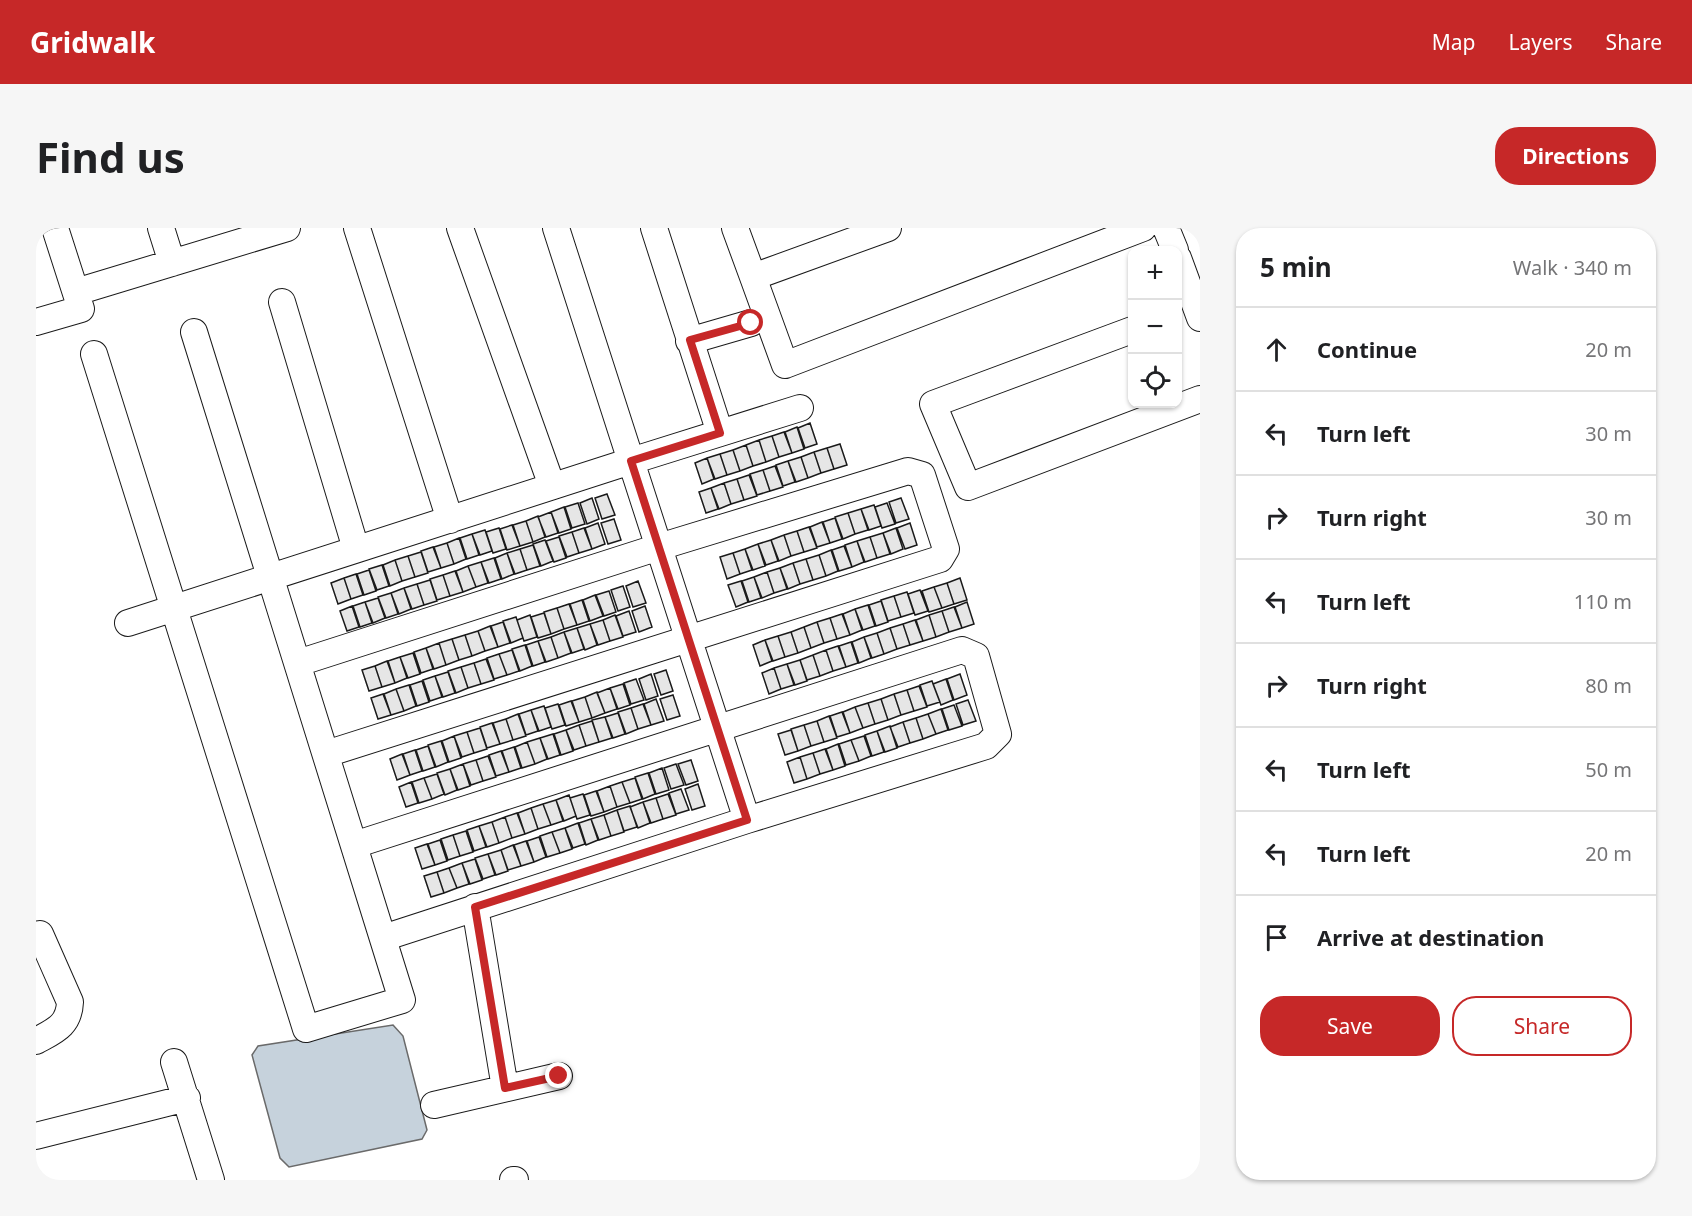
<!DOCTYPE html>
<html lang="en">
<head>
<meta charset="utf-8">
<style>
	body { margin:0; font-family:"Noto Sans",sans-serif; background:#f6f6f6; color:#202124 }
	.controls { position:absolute; right:18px; top:18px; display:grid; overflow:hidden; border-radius:12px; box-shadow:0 2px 4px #0004 }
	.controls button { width:54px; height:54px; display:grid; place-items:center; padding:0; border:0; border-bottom:2px solid #e0e0e0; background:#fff; color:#202124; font:30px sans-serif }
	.stop { position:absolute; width:18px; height:18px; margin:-14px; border:4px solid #c62828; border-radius:50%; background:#fff }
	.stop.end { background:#c62828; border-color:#fff; box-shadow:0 2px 6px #0008 }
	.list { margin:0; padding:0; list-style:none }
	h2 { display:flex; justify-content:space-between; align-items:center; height:78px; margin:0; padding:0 24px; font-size:26px }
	h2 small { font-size:20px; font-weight:400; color:#757577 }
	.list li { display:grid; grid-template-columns:39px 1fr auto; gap:18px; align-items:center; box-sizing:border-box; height:84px; padding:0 24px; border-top:2px solid #e0e0e0 }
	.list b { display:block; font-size:22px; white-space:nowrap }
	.list em { font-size:20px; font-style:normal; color:#757577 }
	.actions { display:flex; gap:12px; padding:18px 24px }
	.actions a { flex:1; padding:14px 0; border:2px solid #c62828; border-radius:24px; text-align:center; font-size:21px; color:#c62828 }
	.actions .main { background:#c62828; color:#fff }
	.icon { flex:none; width:33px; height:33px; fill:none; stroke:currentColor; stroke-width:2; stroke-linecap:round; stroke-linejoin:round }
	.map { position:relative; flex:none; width:1164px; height:952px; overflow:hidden; border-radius:24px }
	header { display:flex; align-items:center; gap:36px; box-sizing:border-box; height:84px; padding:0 30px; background:#c62828; color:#fff }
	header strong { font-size:28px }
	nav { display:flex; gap:33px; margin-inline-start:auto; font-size:21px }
	.intro { display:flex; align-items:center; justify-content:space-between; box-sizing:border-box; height:144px; padding:0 36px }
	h1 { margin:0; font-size:42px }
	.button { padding:15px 27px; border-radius:24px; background:#c62828; color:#fff; font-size:21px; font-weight:700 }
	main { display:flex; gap:36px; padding:0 36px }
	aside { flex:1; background:#fff; border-radius:24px; box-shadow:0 2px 4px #0004 }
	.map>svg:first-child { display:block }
	.water { fill:#c6d2dc; stroke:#6a6a6a; stroke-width:1.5 }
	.building { fill:#e6e6e6; stroke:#1a1a1a; stroke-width:1.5 }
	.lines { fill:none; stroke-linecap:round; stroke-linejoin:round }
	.minor-casing { stroke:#1a1a1a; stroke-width:28 }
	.minor { stroke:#fff; stroke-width:26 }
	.route { stroke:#c62828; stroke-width:8 }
</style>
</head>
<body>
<header>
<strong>Gridwalk</strong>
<nav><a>Map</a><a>Layers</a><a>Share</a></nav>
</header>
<div class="intro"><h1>Find us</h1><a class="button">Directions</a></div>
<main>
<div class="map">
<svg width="1164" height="952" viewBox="0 0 1164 952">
	<rect width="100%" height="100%" fill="#fff"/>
	<path class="water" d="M357,797L367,808L391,902L386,911L253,939L244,930L216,827L222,818Z"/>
	<path class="building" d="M774,195L781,216L769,220L762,200Z
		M761,199L768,221L756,225L749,204Z
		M748,204L756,225L743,229L736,208Z
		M736,208L743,229L730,234L723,212Z
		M723,212L730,234L717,238L710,217Z
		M804,216L811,237L798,241L791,220Z
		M710,217L717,238L704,243L697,222Z
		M791,220L798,241L785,245L778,224Z
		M697,222L704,243L691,247L684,226Z
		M778,224L785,245L772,250L765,229Z
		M684,226L691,247L679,251L671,230Z
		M765,229L772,250L760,254L752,233Z
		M671,230L678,251L666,256L659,235Z
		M752,233L759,254L747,258L740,237Z
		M739,238L747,259L734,263L727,242Z
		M727,242L734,263L721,267L714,246Z
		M713,247L721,268L708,272L701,251Z
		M701,251L708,272L695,276L688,255Z
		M688,255L695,276L683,281L675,260Z
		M675,260L682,281L670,285L663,264Z
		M571,266L579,287L566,291L559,270Z
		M556,270L563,291L551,296L544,275Z
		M865,270L873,291L860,295L853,274Z
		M542,275L549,296L536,300L529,279Z
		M851,275L859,296L846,300L839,279Z
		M838,277L845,298L833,302L825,281Z
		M528,279L535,301L523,305L515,284Z
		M825,281L832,302L819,306L812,285Z
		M515,284L522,305L510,309L502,289Z
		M812,285L819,306L807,311L799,289Z
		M502,288L509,309L497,314L490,293Z
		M799,290L806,311L794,315L787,294Z
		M578,291L585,312L572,316L565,295Z
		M490,293L497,314L484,318L477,297Z
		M786,294L794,315L781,319L774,299Z
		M562,295L569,316L556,321L549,300Z
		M874,295L881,317L869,321L861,300Z
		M476,297L484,318L471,322L464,301Z
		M773,299L781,320L768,324L761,303Z
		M463,300L470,321L457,325L450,304Z
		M548,300L556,321L543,325L536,304Z
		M860,300L867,321L855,326L847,305Z
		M449,302L456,323L444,327L436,306Z
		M761,303L768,324L755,328L748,307Z
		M536,304L543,325L531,329L523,308Z
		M847,305L854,326L841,330L834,309Z
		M436,306L443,327L431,331L424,310Z
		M748,307L755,328L743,333L735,312Z
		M523,309L530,330L518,334L510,313Z
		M834,309L841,330L829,334L821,313Z
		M423,310L430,331L418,336L411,315Z
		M509,312L517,333L505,338L497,316Z
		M735,312L742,333L730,337L722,316Z
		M821,313L828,334L816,339L809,317Z
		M411,315L418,336L405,340L398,319Z
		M722,316L729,338L717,342L709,321Z
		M497,317L504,338L491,342L484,321Z
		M808,318L816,339L803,343L796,322Z
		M397,319L405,340L392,344L385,323Z
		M484,321L491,342L479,346L471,325Z
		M709,321L716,342L704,346L697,325Z
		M795,322L802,343L790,348L783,327Z
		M385,324L392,345L379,349L372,328Z
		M471,325L478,346L466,351L459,330Z
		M697,325L704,346L691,351L684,329Z
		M783,327L790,348L777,352L770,331Z
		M372,328L379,349L366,353L359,332Z
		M458,330L465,351L453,355L445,334Z
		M770,331L777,352L764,356L757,335Z
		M359,332L366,353L354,358L347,337Z
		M445,334L452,355L440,359L432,338Z
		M757,335L764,356L752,361L744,340Z
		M346,337L353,358L341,362L333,341Z
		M432,338L440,359L427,364L420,343Z
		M744,340L751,361L738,365L731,344Z
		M333,342L340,363L328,367L321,346Z
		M419,343L427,364L414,368L407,347Z
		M731,344L738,365L726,370L718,349Z
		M320,346L327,367L315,371L308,350Z
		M407,347L414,368L401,372L394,351Z
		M718,349L725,370L713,374L706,353Z
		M308,350L315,371L302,376L295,355Z
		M924,350L931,372L918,376L911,355Z
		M394,352L401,373L388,377L381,356Z
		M602,353L610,375L597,379L590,358Z
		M705,353L712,374L700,379L692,357Z
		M911,355L918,376L906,380L898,359Z
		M381,356L388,377L376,381L368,360Z
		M587,358L594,379L582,383L575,362Z
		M898,359L906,380L893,384L886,363Z
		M368,360L375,381L363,386L355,365Z
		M884,362L892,383L879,387L872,366Z
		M573,363L580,384L568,388L560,367Z
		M871,364L878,385L865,389L858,368Z
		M355,365L362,386L350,390L342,369Z
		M559,367L567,388L554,393L547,372Z
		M858,368L865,389L852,393L845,372Z
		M342,370L349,390L337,395L329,374Z
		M546,372L553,393L541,397L534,376Z
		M845,373L852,394L840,398L833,377Z
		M329,374L336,395L324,399L317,378Z
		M931,374L938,396L926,400L919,379Z
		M533,376L541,397L528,401L521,380Z
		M832,377L839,398L827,402L819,381Z
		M316,378L323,399L311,403L304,383Z
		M609,378L616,399L603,404L596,383Z
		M918,379L926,400L913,404L906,383Z
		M521,380L528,401L515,406L508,384Z
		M819,381L826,402L814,407L807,386Z
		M593,383L600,404L587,408L580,388Z
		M906,383L913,404L900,409L893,387Z
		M508,385L515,406L502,410L495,389Z
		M806,386L814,407L801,411L794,390Z
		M494,387L501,409L488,413L481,392Z
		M579,387L587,409L574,413L567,392Z
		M893,387L900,409L887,413L880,392Z
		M480,389L487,410L475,415L467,393Z
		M794,390L801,411L788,415L781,394Z
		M567,392L574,413L562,417L554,396Z
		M879,392L887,413L874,417L867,396Z
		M467,394L474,415L462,419L455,398Z
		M781,394L788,415L775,420L768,399Z
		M554,396L561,417L549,422L541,400Z
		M867,396L874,417L861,421L854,400Z
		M454,398L462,419L449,423L442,403Z
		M768,399L775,420L762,425L755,404Z
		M541,400L548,421L536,425L528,404Z
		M854,400L861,421L848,426L841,405Z
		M442,403L449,423L436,428L429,407Z
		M528,404L535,425L522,430L515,409Z
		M755,404L762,425L749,429L742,408Z
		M841,405L848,426L836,430L828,409Z
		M429,407L436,428L423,432L416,411Z
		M742,408L749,429L737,433L729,412Z
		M515,409L522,430L510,434L502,413Z
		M828,409L835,430L823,435L816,414Z
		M416,411L423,432L410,437L403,415Z
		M729,412L736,433L724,438L717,417Z
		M502,413L509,434L497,438L490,417Z
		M815,414L822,435L810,439L803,418Z
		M403,415L410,437L398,441L390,420Z
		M489,417L496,438L484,443L476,421Z
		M802,418L810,439L797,443L790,422Z
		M390,420L397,441L385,445L378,424Z
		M476,422L483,443L471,447L463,426Z
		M790,422L797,443L784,448L777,427Z
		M377,425L384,446L372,450L364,429Z
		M463,426L471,447L458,451L451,430Z
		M777,427L784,448L771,452L764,432Z
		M364,429L371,450L359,455L352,433Z
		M450,431L458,452L445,456L438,435Z
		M764,432L771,453L759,457L751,436Z
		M351,433L359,455L346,459L339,438Z
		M438,435L445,456L432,460L425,439Z
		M751,436L758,457L745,461L738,440Z
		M339,438L346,459L333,463L326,442Z
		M425,439L432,460L420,465L412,443Z
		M738,440L745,461L733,466L726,445Z
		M630,442L637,463L625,467L618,446Z
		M412,444L419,465L407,469L399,448Z
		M615,446L622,468L610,472L603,451Z
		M924,446L931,467L918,472L911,451Z
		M399,448L406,469L394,473L387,452Z
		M600,451L608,472L595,476L588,455Z
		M910,451L917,472L905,477L897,456Z
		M386,453L393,474L381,478L374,457Z
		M896,453L904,474L891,478L884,457Z
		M587,456L594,477L582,481L574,460Z
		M373,457L380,478L368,483L360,461Z
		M883,458L891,479L878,483L871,462Z
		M574,460L581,481L569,485L561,465Z
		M360,461L368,483L355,487L348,466Z
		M871,462L878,483L865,487L858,466Z
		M561,464L569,485L556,490L549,469Z
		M347,466L355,487L342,491L335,470Z
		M858,466L865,487L852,492L845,471Z
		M637,467L644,488L631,492L624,471Z
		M549,469L556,490L543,494L536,473Z
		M620,471L628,493L615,497L608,476Z
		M845,471L852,492L839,496L832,475Z
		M932,472L940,493L927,497L920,476Z
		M535,473L543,494L530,498L523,477Z
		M832,475L839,496L827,500L819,479Z
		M522,476L529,497L516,501L509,480Z
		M607,476L615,497L602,501L595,480Z
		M918,477L926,498L913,502L906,481Z
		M508,478L515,499L503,503L495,482Z
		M819,479L827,500L814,505L807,484Z
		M595,480L602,501L590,506L582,484Z
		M905,481L912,502L900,506L892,486Z
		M495,482L502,503L490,507L483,486Z
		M806,484L814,505L801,509L794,488Z
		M582,485L589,506L577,510L569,489Z
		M482,486L490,508L477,512L470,491Z
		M892,486L900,506L887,511L880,490Z
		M793,488L801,510L788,514L781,493Z
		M569,489L576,510L563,514L556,492Z
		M880,490L887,511L874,515L867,494Z
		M470,491L477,512L464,516L457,495Z
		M556,493L563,514L550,518L543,497Z
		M781,493L788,514L775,518L768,497Z
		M867,494L874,515L862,519L854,499Z
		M456,495L464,516L451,520L444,499Z
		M543,497L550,518L538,522L530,502Z
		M768,497L775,518L762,523L755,501Z
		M854,498L861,520L849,524L841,503Z
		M444,500L451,521L438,525L431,504Z
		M530,502L537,523L525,527L518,506Z
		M755,502L762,523L749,527L742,506Z
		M841,503L848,524L836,528L829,507Z
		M431,504L438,525L426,529L418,508Z
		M517,506L524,527L512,531L504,510Z
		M418,508L425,530L413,534L406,513Z
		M828,508L835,528L823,533L815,512Z
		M504,510L511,531L499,536L491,514Z
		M815,512L823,533L810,537L803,516Z
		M405,513L412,534L400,539L392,517Z
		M491,514L499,536L486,540L479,519Z
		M802,516L809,538L797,542L790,521Z
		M392,518L399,539L387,543L380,522Z
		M478,519L485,540L473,544L466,523Z
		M789,521L797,542L784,546L777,525Z
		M379,522L386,543L374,547L367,526Z
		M465,523L473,544L460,548L453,527Z
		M777,525L784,546L771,551L764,529Z
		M366,526L374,547L361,552L354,531Z
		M452,528L460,549L447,553L440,532Z
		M764,529L771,551L758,555L751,534Z
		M440,532L447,553L435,557L427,536Z
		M655,532L662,553L650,557L642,536Z
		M427,536L434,558L422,562L414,541Z
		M640,536L648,557L635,561L628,540Z
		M626,540L633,562L620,566L613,545Z
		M414,541L421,562L409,567L401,545Z
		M612,545L619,566L607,571L599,549Z
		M401,546L408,566L396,571L388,550Z
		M388,550L396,571L383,575L376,554Z
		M599,550L606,571L594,575L586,554Z
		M375,554L382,575L370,579L363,559Z
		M586,554L594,575L581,579L574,558Z
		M662,556L669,578L656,582L649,561Z
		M574,558L581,579L568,584L561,563Z
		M645,561L653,582L640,586L633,565Z
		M560,563L568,584L555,588L548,567Z
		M547,566L554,587L541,591L534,570Z
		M632,566L640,587L627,591L620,570Z
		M533,567L540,588L528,593L520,572Z
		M620,570L627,591L615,595L607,574Z
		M520,572L527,593L515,597L507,576Z
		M607,574L614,595L602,600L594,579Z
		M507,576L515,597L502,601L495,580Z
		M594,578L601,599L588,603L581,582Z
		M495,580L502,601L489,606L482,585Z
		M581,582L588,604L575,608L568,587Z
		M481,585L489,606L476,610L469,589Z
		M568,587L575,608L563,612L555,591Z
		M469,589L476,610L463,615L456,594Z
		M555,591L562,612L550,617L543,595Z
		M456,594L463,615L451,619L443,598Z
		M542,595L549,616L537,620L529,600Z
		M443,598L450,619L438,623L431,602Z
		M529,600L536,621L524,625L516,604Z
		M430,603L437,624L424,628L417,607Z
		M516,604L524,625L511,629L504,608Z
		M417,607L424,628L412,632L405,611Z
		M503,609L510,629L498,634L491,613Z
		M404,612L411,633L399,637L392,616Z
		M490,613L498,634L485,638L478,617Z
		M391,616L399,637L386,641L379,620Z
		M477,617L485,638L472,642L465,622Z
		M465,622L472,643L460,647L452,626Z
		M452,626L459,647L447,651L439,630Z
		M439,631L446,652L434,656L426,635Z
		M426,635L433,656L421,660L413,640Z
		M413,640L421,660L408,665L401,644Z
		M401,644L408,665L395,669L388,648Z"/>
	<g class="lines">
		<g class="minor-casing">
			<path id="minor" d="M125,0L136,35
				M321,0L414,292
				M424,0L516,258
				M520,0L595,233L764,180
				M618,0L684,205
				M699,0L717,49L852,0
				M1130,0L1139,22
				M1142,30L1164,90
				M717,49L749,137L1107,0
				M40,64L251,0
				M246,74L320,321
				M0,94L45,81L19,0
				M1096,102L897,176L932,259L1164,171
				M653,113L715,95
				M58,126L270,801L366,772L158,104
				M92,395L595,233L711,592
				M262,435L623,319L872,243L886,247L910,321L904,331L290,526
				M318,617L926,422L940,428L962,506L950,518L711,592L347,710
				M439,679L469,860
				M0,708L4,706L34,774C33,798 18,803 0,813
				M138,834L175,952
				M398,877L523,848
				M0,908L151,870
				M477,952H479"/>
		</g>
		<use href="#minor" class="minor"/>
	</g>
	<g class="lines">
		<path class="route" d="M523,848L469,860L439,679L711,592L595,233L684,205L654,112L715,95"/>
	</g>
</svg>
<div class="controls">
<button>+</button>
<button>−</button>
<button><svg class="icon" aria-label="locate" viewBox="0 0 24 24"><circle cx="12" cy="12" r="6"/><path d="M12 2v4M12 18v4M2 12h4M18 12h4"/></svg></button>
</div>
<div class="stop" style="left:715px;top:95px"></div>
<div class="stop end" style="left:523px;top:848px"></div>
</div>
<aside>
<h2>5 min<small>Walk · 340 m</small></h2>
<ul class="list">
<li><svg class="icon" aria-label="ahead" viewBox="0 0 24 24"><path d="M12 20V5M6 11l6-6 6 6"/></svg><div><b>Continue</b></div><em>20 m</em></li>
<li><svg class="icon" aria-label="left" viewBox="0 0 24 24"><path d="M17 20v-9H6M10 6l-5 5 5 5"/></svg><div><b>Turn left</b></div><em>30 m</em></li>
<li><svg class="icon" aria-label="right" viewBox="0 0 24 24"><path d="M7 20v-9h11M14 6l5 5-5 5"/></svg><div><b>Turn right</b></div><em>30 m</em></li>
<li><svg class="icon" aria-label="left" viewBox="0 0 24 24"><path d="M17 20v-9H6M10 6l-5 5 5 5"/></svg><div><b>Turn left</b></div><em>110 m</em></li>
<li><svg class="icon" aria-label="right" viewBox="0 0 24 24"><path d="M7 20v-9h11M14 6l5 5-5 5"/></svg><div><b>Turn right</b></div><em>80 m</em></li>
<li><svg class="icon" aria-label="left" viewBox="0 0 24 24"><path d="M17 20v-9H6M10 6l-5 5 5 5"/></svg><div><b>Turn left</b></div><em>50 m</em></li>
<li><svg class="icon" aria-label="left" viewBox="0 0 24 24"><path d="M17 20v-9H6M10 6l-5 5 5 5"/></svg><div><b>Turn left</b></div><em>20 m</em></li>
<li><svg class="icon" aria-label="arrive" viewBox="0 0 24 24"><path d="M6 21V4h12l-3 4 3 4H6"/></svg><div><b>Arrive at destination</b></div></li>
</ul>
<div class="actions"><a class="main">Save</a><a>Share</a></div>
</aside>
</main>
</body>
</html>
